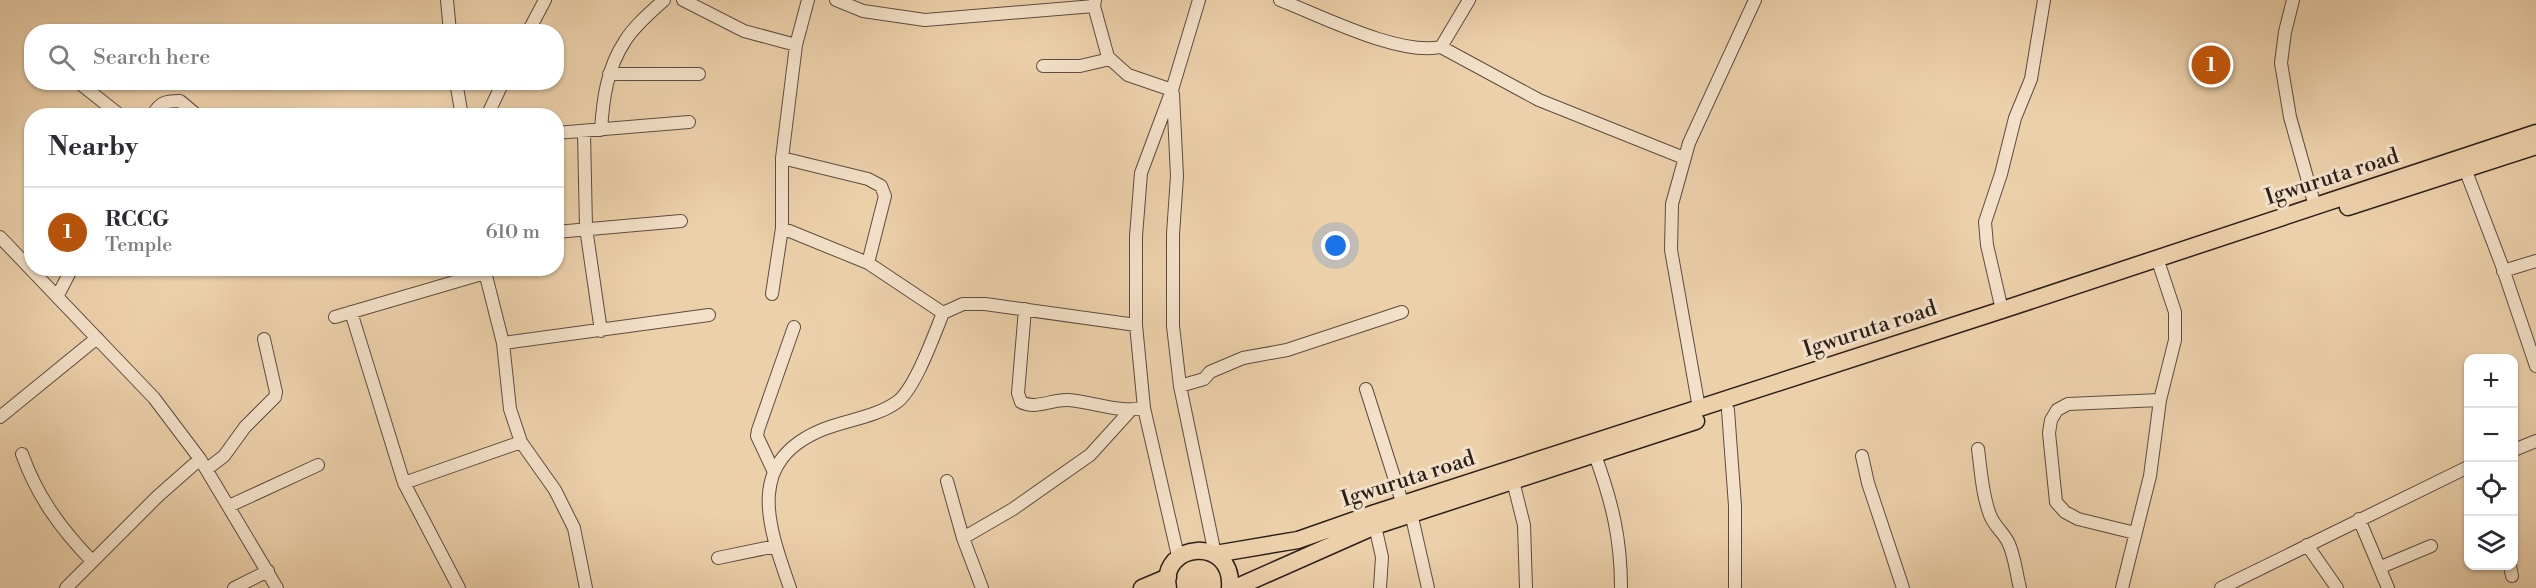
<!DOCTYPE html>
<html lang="en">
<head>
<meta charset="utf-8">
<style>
	body { margin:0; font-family:"Libre Bodoni",serif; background:#f7f7f7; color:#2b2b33 }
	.controls { position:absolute; right:18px; bottom:18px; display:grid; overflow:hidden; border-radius:12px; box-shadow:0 2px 4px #0004 }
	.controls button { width:54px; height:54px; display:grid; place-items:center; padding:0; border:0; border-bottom:2px solid #e1e1e2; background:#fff; color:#2b2b33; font:30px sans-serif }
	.you { position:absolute; left:1336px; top:246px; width:21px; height:21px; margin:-15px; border:4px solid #fff; border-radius:50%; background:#1a73e8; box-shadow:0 0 0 9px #1a73e833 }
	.badge { display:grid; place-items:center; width:39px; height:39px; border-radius:50%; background:#b45309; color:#fff; font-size:20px; font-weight:700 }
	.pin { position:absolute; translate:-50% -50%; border:3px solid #fff; box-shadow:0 2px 6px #0006 }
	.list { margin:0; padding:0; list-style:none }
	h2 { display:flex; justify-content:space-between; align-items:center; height:78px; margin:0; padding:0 24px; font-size:26px }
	h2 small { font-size:20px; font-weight:400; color:#7c7c81 }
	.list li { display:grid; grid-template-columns:39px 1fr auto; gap:18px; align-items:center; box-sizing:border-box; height:90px; padding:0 24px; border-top:2px solid #e1e1e2 }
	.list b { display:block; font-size:22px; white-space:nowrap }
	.list p { margin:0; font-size:20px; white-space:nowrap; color:#7c7c81 }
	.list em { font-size:20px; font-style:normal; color:#7c7c81 }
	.icon { flex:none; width:33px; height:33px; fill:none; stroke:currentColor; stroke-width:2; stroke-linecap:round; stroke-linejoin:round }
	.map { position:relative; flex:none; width:2536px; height:588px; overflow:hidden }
	.search { position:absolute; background:#fff; box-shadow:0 2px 4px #0004; left:24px; top:24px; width:540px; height:66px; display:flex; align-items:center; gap:15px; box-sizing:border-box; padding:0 21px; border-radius:24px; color:#7c7c81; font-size:22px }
	.panel { position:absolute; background:#fff; box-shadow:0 2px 4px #0004; left:24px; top:108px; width:540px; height:168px; border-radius:24px }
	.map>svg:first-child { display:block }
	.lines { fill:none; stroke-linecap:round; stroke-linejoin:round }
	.minor-casing { stroke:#5d4c3f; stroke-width:14 }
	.major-casing { stroke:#2d201b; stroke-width:19 }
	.minor { stroke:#f3e0c8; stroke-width:12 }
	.major { stroke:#ecd0aa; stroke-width:16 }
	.labels { text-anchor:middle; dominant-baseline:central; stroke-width:6; stroke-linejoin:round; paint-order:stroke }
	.street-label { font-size:22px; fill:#2d201b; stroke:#f3e0c8 }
</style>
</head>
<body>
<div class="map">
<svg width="2536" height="588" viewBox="0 0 2536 588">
	<rect width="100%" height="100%" fill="#ecd0aa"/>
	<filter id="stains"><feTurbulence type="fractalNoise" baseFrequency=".00333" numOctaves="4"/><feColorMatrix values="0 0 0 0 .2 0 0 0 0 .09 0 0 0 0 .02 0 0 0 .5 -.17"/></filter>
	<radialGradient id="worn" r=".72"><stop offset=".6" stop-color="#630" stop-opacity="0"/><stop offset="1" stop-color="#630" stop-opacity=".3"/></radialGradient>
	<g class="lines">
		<g class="minor-casing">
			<path id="minor" d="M447,0L450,32
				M683,0L744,31L796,45
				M836,0L863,11L925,20L1094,6
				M1095,0L1094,6L1108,57L1128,75L1172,90
				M1280,0C1321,16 1399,56 1441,47L1469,0
				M2293,0L2285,32L2281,63L2290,117L2315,206
				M528,32L545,0
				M1441,47L1539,100L1684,158
				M1043,66H1080L1110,59
				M609,74H699
				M78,82L121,116
				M456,82L462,116
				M1173,94L1177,176L1173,234V326L1180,386L1215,554
				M152,116C160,102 165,101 180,101L198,116
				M487,116L503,82
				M601,130C603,99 607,68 625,41C634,26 651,12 664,0
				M584,132L586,228L601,331
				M556,133L689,122
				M782,158L868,179L881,186L885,196L868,263
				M2462,161L2501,263L2536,366
				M782,228L868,263L943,313L963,304H985L1136,325
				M556,232L681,221
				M0,237L154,398L200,459L277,588
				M484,268L503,343L510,409L521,442L555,490L574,528L586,588
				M2503,271L2536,261
				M772,294L782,228V158L796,45L808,0
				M57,297L72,268
				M1025,309L1018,393L1021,402C1036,410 1052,399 1068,400C1094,402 1119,413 1144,408
				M2002,310L1987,245L1985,222L2001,174L2015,118L2031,79L2044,0
				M351,312L404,483L459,588
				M335,317L485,273
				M503,343L709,315
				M1180,386L1204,379L1210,372L1243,358L1287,350L1402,312
				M1366,389L1403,505
				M1699,408L1671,250L1672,204L1689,143L1755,0
				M1728,410L1735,506V588
				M0,417L97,338
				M1978,449C1981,471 1982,494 1990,515C1994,526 2003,532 2008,542C2015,556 2016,573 2020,588
				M2514,450L2536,441
				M22,454C37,496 60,528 92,561
				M1595,455C1612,502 1621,538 1621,588
				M1862,456L1868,483L1903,588
				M207,469L224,456L245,427L275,397L276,392L264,339
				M773,470L757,436L758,430L794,327
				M947,481L963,538L982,588
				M1513,481L1524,525L1526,588
				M404,483L521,442
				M229,506L318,465
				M1411,513L1428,588
				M2359,519L2388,588
				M1375,526L1382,557L1380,588
				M2135,533L2078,519L2065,512L2056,502L2049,433L2051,420L2057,410L2068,404L2160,400
				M963,538L1013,509L1090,455L1130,411
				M2307,545L2337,588
				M1178,556L1144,408L1136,325V236L1141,173L1172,90L1199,0
				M718,558L776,546
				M2510,566L2512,576
				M2381,567L2431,546
				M66,588L158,496L200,459
				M234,588L268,571
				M790,588C768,525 744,461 824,429C847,420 876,417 897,402C915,389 934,335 943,313
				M2122,588L2150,476L2160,400L2175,340V312L2160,267
				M2221,588L2468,467"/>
		</g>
		<g class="major-casing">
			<path id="major" d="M2348,207L2536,146
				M1215,554L1298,540L1375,513L2002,310L2536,133
				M1142,588L1168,577
				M1168,588C1159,542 1234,535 1230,588
				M1235,588L1375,526L1696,421"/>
		</g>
		<use href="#minor" class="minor"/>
		<use href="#major" class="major"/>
	</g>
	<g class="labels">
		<g class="street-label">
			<text transform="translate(2332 177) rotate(-18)">Igwuruta road</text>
			<text transform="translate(1870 329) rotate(-18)">Igwuruta road</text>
			<text transform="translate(1408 479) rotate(-18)">Igwuruta road</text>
		</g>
	</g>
	<rect width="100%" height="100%" filter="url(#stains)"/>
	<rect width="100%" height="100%" fill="url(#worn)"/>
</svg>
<div class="controls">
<button>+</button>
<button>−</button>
<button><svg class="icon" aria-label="locate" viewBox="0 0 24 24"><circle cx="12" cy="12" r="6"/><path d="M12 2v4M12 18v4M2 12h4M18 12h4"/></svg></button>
<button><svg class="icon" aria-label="layers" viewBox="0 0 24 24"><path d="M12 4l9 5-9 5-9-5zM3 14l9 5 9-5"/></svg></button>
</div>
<div class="you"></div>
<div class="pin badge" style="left:2211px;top:65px">1</div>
<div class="search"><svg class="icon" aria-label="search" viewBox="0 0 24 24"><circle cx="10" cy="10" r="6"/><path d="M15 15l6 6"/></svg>Search here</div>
<section class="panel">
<h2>Nearby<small></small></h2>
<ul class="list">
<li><span class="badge">1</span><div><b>RCCG</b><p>Temple</p></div><em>610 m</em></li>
</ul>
</section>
</div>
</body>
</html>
